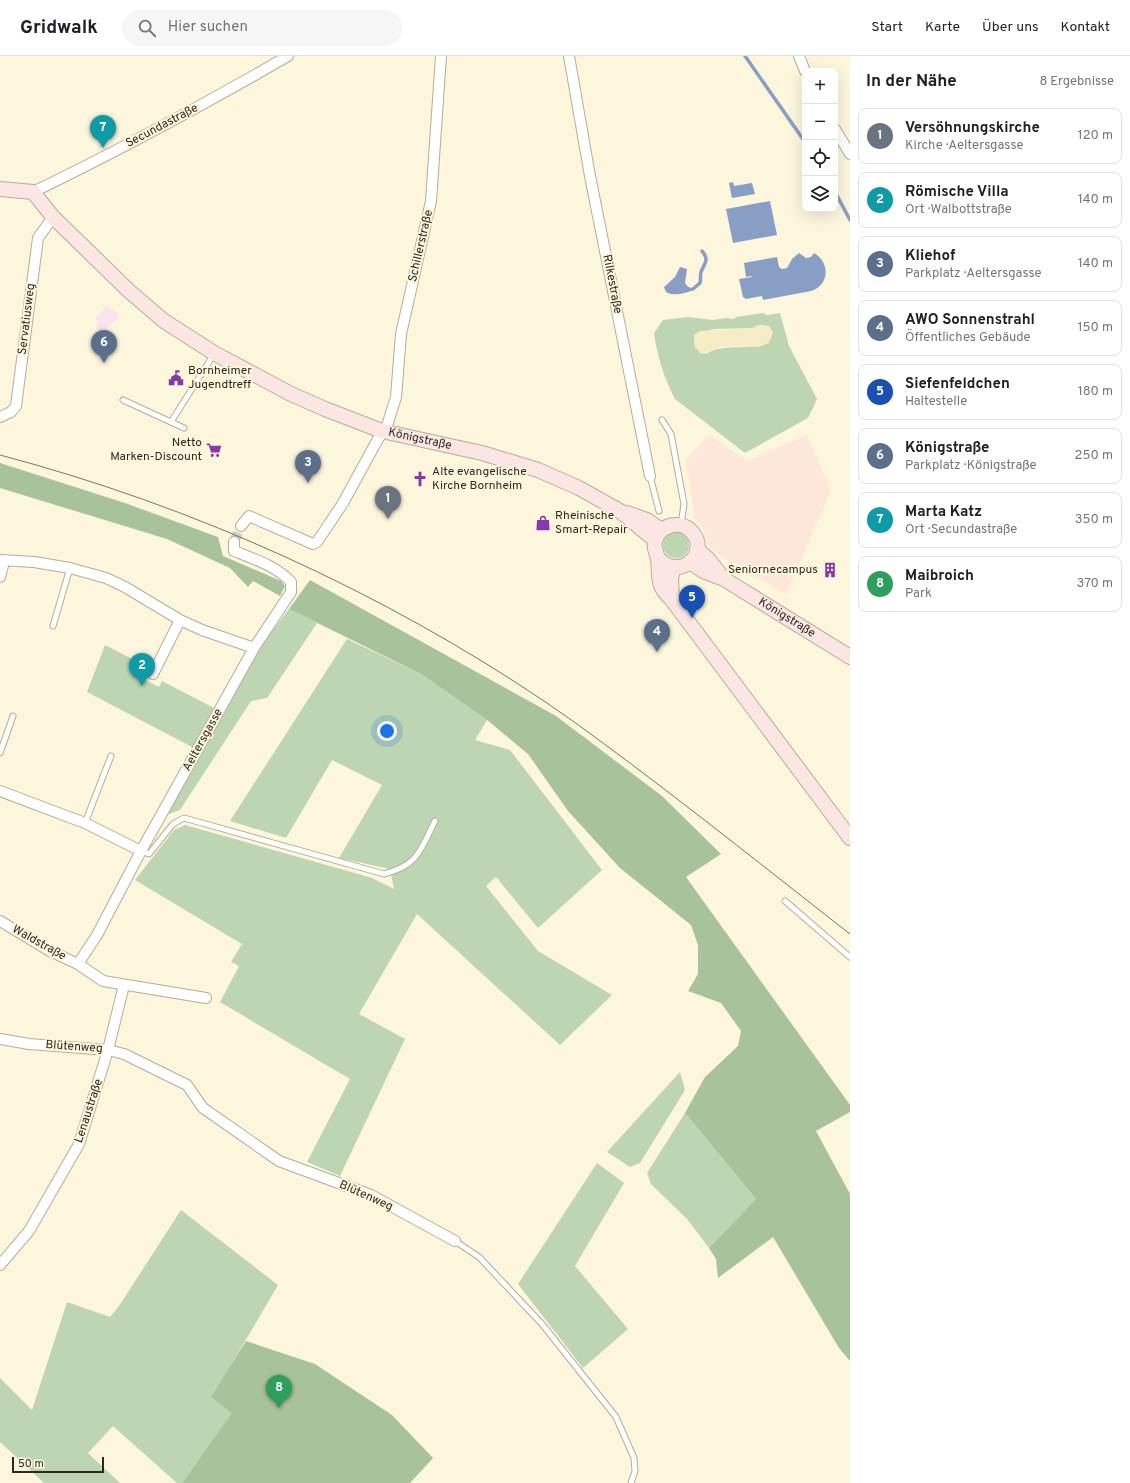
<!DOCTYPE html>
<html lang="de">
<head>
<meta charset="utf-8">
<style>
	body { margin:0; font-family:Overpass,sans-serif; background:#f6f6f6; color:#202124 }
	.controls { position:absolute; right:12px; top:12px; display:grid; overflow:hidden; border-radius:8px; box-shadow:0 4px 16px #0002 }
	.controls button { width:36px; height:36px; display:grid; place-items:center; padding:0; border:0; border-bottom:1px solid #e0e0e0; background:#fff; color:#202124; font:20px sans-serif }
	.scale { position:absolute; left:12px; bottom:10px; width:92px; box-sizing:border-box; padding-left:4px; border:2px solid #2c2920; border-top:0; font-size:11px; line-height:14px; white-space:nowrap; color:#2c2920; -webkit-text-stroke:3px #fcf6dd; paint-order:stroke }
	.you { position:absolute; left:387px; top:675px; width:14px; height:14px; margin:-10px; border:3px solid #fff; border-radius:50%; background:#1a73e8; box-shadow:0 0 0 6px #1a73e833 }
	.badge { display:grid; place-items:center; width:26px; height:26px; border-radius:50%; background:#111827; color:#fff; font-size:13px; font-weight:700 }
	.pin { position:absolute; translate:-50% -33px; filter:drop-shadow(0 1px 2px #0008) }
	.pin::after { content:''; position:absolute; top:21px; width:14px; height:12px; background:inherit; clip-path:polygon(0 0,100% 0,50% 100%) }
	.list { margin:0; padding:0; list-style:none }
	h2 { display:flex; justify-content:space-between; align-items:center; height:52px; margin:0; padding:0 16px; font-size:17px }
	h2 small { font-size:13px; font-weight:400; color:#757577 }
	.list li { display:grid; grid-template-columns:26px 1fr auto; gap:12px; align-items:center; box-sizing:border-box; height:56px; margin:0 8px 8px; padding:0 8px; border:1px solid #e0e0e0; border-radius:8px }
	.list b { display:block; font-size:15px; white-space:nowrap }
	.list p { margin:0; font-size:13px; white-space:nowrap; color:#757577 }
	.list em { font-size:13px; font-style:normal; color:#757577 }
	.icon { flex:none; width:22px; height:22px; fill:none; stroke:currentColor; stroke-width:2; stroke-linecap:round; stroke-linejoin:round }
	.map { position:relative; flex:none; width:850px; height:1427px; overflow:hidden }
	header { display:flex; align-items:center; gap:24px; box-sizing:border-box; height:56px; padding:0 20px; background:#fff; border-bottom:1px solid #e0e0e0 }
	header strong { font-size:19px }
	nav { display:flex; gap:22px; margin-inline-start:auto; font-size:14px }
	.search { width:280px; height:36px; background:#f6f6f6; display:flex; align-items:center; gap:10px; box-sizing:border-box; padding:0 14px; border-radius:22px; color:#757577; font-size:15px }
	main { display:flex }
	aside { flex:1; background:#fff }
	.map>svg:first-child { display:block }
	.commercial { fill:#fce4ef }
	.education { fill:#fde6da }
	.green { fill:#bdd5b3; fill-rule:evenodd }
	.forest { fill:#a8c39c }
	.sand { fill:#f6ecc6 }
	.water { fill:#899ec4 }
	.lines { fill:none; stroke-linecap:round; stroke-linejoin:round }
	.stream { stroke:#899ec4; stroke-width:3.5 }
	.street-tunnel { stroke:#d2cdb7; stroke-width:10; stroke-dasharray:10 5; stroke-linecap:butt }
	.lane-casing { stroke:#b4ae97; stroke-width:7 }
	.street-casing { stroke:#b4ae97; stroke-width:12 }
	.secondary-casing { stroke:#b4ae97; stroke-width:16 }
	.lane { stroke:#fff; stroke-width:5 }
	.street { stroke:#fff; stroke-width:10 }
	.secondary { stroke:#fbe6e4; stroke-width:14 }
	.tram { stroke:#7a7667; stroke-width:1 }
	.labels { text-anchor:middle; dominant-baseline:central; stroke-width:4; stroke-linejoin:round; paint-order:stroke }
	.street-label { font-size:12px; fill:#2c2920; stroke:#fcf6dd }
	.poi-label { font-size:12px; fill:#2c2920; stroke:#fcf6dd; text-anchor:start }
</style>
</head>
<body>
<header>
<strong>Gridwalk</strong>
<div class="search"><svg class="icon" aria-label="search" viewBox="0 0 24 24"><circle cx="10" cy="10" r="6"/><path d="M15 15l6 6"/></svg>Hier suchen</div>
<nav><a>Start</a><a>Karte</a><a>Über uns</a><a>Kontakt</a></nav>
</header>
<main>
<div class="map">
<svg width="850" height="1427" viewBox="0 0 850 1427">
	<rect width="100%" height="100%" fill="#fcf6dd"/>
	<path class="commercial" d="M107,250L111,254L113,253L120,260L102,278L95,271L99,267L95,263Z"/>
	<path class="education" d="M709,379L747,405L807,379L831,434L786,538L712,495L707,486L702,471L695,464L686,404Z"/>
	<path class="green" d="M763,257L767,259L780,257L789,290L817,343L808,362L745,397L675,343C664,322 657,300 654,277L663,264L688,261L713,264L726,262L734,263L736,261ZM758,269H764L771,282C762,298 725,285 706,298L695,291L694,279L714,273L753,272Z
		M663 489a13 13 0 1 1 26 0a13 13 0 1 1-26 0Z
		M289,553L317,567L267,642L251,645L180,754L166,759L265,584Z
		M347,583L421,618L487,664L475,684L510,694L602,814L538,872L496,821L486,830L538,895L612,939L560,989L417,858L359,958L405,983L340,1120L307,1106L350,1023L220,946L239,910L231,906L242,888L135,824L174,774L185,769L372,822L394,833L390,813L339,802L382,729L332,704L286,782L230,765Z
		M105,589L144,609L140,621L159,631L162,625L216,653L194,692L87,636Z
		M680,1016L685,1034L640,1107L630,1111L607,1096Z
		M685,1057L756,1143L709,1192L687,1163L651,1128L647,1117Z
		M597,1107L624,1127L575,1210L628,1273L583,1312L518,1228Z
		M181,1154L278,1229L234,1304L389,1427L200,1402L182,1427H177L113,1370L88,1397L120,1427H44L0,1386V1322L32,1354L67,1246L110,1261L119,1250Z"/>
	<path class="forest" d="M0,407L125,447L218,481L223,500L281,525L285,530L280,540L253,525L248,531L230,512L167,483L0,432Z
		M310,524L556,660L662,740L721,798L686,821L850,1049V1056L816,1075L850,1138V1305L839,1292L773,1181L718,1222L716,1203L709,1192L756,1143L685,1057L705,1021L738,990L741,975L721,947L688,935L698,918V889L691,869L620,812L568,755L528,698L487,664L421,618L289,553Z
		M246,1285L315,1308L392,1359L433,1402L410,1427H182L232,1357L211,1341Z"/>
	<path class="sand" d="M758,269L769,270L773,276L769,287L759,291L743,290L722,291L701,298L695,291L694,279L700,275L753,272Z"/>
	<path class="water" d="M733,126L734,130L752,127L755,138L732,142L729,127Z
		M770,145L777,179L733,187L726,153Z
		M799,197L806,202L811,201L814,197C830,206 830,229 811,235L763,244L762,240L746,243L743,241L739,223L752,221L751,220L746,221L744,207L777,201L779,211L782,213L787,212L792,203Z
		M680,211L687,213L685,227L688,231L693,232L694,234C685,237 674,241 666,236L664,231L675,221Z"/>
	<g class="lines">
		<path class="stream" d="M745,0L805,86
			M835,136L850,164
			M693,233L700,227C701,224 700,219 701,216C704,208 710,204 702,195"/>
		<path class="street-tunnel" d="M234,486L241,470"/>
		<g class="lane-casing">
			<path id="lane" d="M123,344L171,366
				M662,364L671,378L684,448L681,469
				M184,372L171,366L214,298
				M650,420L659,455
				M53,570L70,512
				M0,697L13,660
				M85,767L111,700
				M141,795L149,798L173,768L184,762L384,818C419,809 420,794 435,765
				M785,845L850,901
				M455,1185L479,1201L542,1268L616,1361L634,1402L635,1415L631,1427"/>
		</g>
		<g class="street-casing">
			<path id="street" d="M569,0L590,120L650,420
				M799,0L805,15
				M835,73L850,98
				M33,136C120,94 205,48 288,0
				M0,361L11,356L16,350L38,182L53,161
				M241,470L249,460L313,488L317,486L343,447L378,383L387,370L396,341L401,278L431,145L441,0
				M0,504L34,506L70,512L106,522L125,531L180,564L202,574L254,592
				M0,521L4,506
				M153,618L180,564
				M0,735L85,767L141,795
				M0,865L50,895L78,908L103,925L206,942
				M78,908L97,879L141,795L254,592L291,536V526C276,510 254,503 234,495V486
				M0,983L29,988L108,994L124,998L187,1029L203,1052L279,1105L371,1139L455,1185
				M0,1209L29,1175L79,1088L108,994L124,929"/>
		</g>
		<g class="secondary-casing">
			<g id="secondary">
				<path id="s1" d="M0,133L33,136L53,161L129,235L164,265L214,297L291,338L325,353L382,375L482,397L538,414L579,432L620,455L655,484"/>
				<path d="M627,457L647,464L661,474"/>
				<path d="M697,493L710,505L723,522"/>
				<path d="M658,502C679,526 711,497 692,476C681,463 659,469 655,485C653,492 657,497 658,503C660,523 656,529 672,544L850,782"/>
				<path id="s2" d="M690,506L703,515L724,523L850,601"/>
				<path d="M672,544L671,522L674,512"/>
			</g>
		</g>
		<use href="#lane" class="lane"/>
		<use href="#street" class="street"/>
		<use href="#secondary" class="secondary"/>
		<path class="tram" d="M0,399C193,450 381,535 547,647C585,673 622,701 659,729C723,778 786,828 850,878"/>
	</g>
	<defs>
		<g id="civic-bare" transform="scale(1.2)"><path d="M-.6-6.5H3V-4.5H.6V-3L4-1V1h2V6H-6V1h2V-1L-.6-3ZM-1.2 2.5V6h2.4V2.5Z" fill="#8739aa" stroke="#fcf6dd" stroke-width="2.5" paint-order="stroke"/></g>
		<g id="supermarket-bare" transform="scale(1.2)"><path d="M-6-5.5h2.5l.6 2H6L4.5 2H-2.5L-4.4-4H-6ZM-1.5 3.2a1.3 1.3 0 1 0 .1 0ZM3 3.2a1.3 1.3 0 1 0 .1 0Z" fill="#8739aa" stroke="#fcf6dd" stroke-width="2.5" paint-order="stroke"/></g>
		<g id="church-bare" transform="scale(1.2)"><path d="M-1.2-6h2.4v3.5h3.3v2.4h-3.3V6h-2.4V-.1h-3.3v-2.4h3.3Z" fill="#8739aa" stroke="#fcf6dd" stroke-width="2.5" paint-order="stroke"/></g>
		<g id="shop-bare" transform="scale(1.2)"><path d="M-5-2.5h2.3a2.7 3.5 0 0 1 5.4 0H5L5.5 6h-11ZM-1.5-2.5h3a1.5 2.3 0 0 0-3 0Z" fill="#8739aa" stroke="#fcf6dd" stroke-width="2.5" paint-order="stroke"/></g>
		<g id="building-bare" transform="scale(1.2)"><path d="M-4-6H4V6H1V3H-1V6H-4ZM-2.5-4.3h1.7v1.8h-1.7ZM.8-4.3h1.7v1.8H.8ZM-2.5-1h1.7V.8h-1.7ZM.8-1h1.7V.8H.8Z" fill="#8739aa" stroke="#fcf6dd" stroke-width="2.5" paint-order="stroke"/></g>
	</defs>
	<g fill-rule="evenodd">
		<use href="#civic-bare" x="176" y="322"/>
		<use href="#supermarket-bare" x="214" y="394"/>
		<use href="#church-bare" x="420" y="423"/>
		<use href="#shop-bare" x="543" y="467"/>
		<use href="#building-bare" x="830" y="514"/>
	</g>
	<g class="labels">
		<g class="street-label">
			<text transform="translate(162 70) rotate(-28)">Secundastraße</text>
			<text transform="translate(421 190) rotate(-77)">Schillerstraße</text>
			<text transform="translate(612 228) rotate(79)">Rilkestraße</text>
			<text transform="translate(27 263) rotate(-83)">Servatiusweg</text>
			<text stroke="none"><textPath href="#s1" startOffset="501">Königstraße</textPath></text>
			<text stroke="none"><textPath href="#s2" startOffset="112">Königstraße</textPath></text>
			<text transform="translate(203 684) rotate(-61)">Aeltersgasse</text>
			<text transform="translate(39 887) rotate(29)">Waldstraße</text>
			<text transform="translate(74 991) rotate(4)">Blütenweg</text>
			<text transform="translate(89 1055) rotate(-72)">Lenaustraße</text>
			<text transform="translate(366 1140) rotate(24)">Blütenweg</text>
		</g>
		<g class="poi-label">
			<text x="188" y="315">Bornheimer<tspan x="188" dy="14">Jugendtreff</tspan></text>
			<text x="202" y="387" text-anchor="end">Netto<tspan x="202" dy="14">Marken-Discount</tspan></text>
			<text x="432" y="416">Alte evangelische<tspan x="432" dy="14">Kirche Bornheim</tspan></text>
			<text x="555" y="460">Rheinische<tspan x="555" dy="14">Smart-Repair</tspan></text>
			<text x="818" y="514" text-anchor="end">Seniornecampus</text>
		</g>
	</g>
</svg>
<div class="controls">
<button>+</button>
<button>−</button>
<button><svg class="icon" aria-label="locate" viewBox="0 0 24 24"><circle cx="12" cy="12" r="6"/><path d="M12 2v4M12 18v4M2 12h4M18 12h4"/></svg></button>
<button><svg class="icon" aria-label="layers" viewBox="0 0 24 24"><path d="M12 4l9 5-9 5-9-5zM3 14l9 5 9-5"/></svg></button>
</div>
<div class="scale">50 m</div>
<div class="you"></div>
<div class="pin badge" style="left:388px;top:463px;background:#6b7280">1</div>
<div class="pin badge" style="left:142px;top:630px;background:#0f9aa8">2</div>
<div class="pin badge" style="left:308px;top:427px;background:#5c6f8a">3</div>
<div class="pin badge" style="left:657px;top:596px;background:#5c6f8a">4</div>
<div class="pin badge" style="left:692px;top:562px;background:#1a4fb4">5</div>
<div class="pin badge" style="left:104px;top:307px;background:#5c6f8a">6</div>
<div class="pin badge" style="left:103px;top:92px;background:#0f9aa8">7</div>
<div class="pin badge" style="left:279px;top:1352px;background:#2e9e5b">8</div>
</div>
<aside>
<h2>In der Nähe<small>8 Ergebnisse</small></h2>
<ul class="list">
<li><span class="badge" style="background:#6b7280">1</span><div><b>Versöhnungskirche</b><p>Kirche · Aeltersgasse</p></div><em>120 m</em></li>
<li><span class="badge" style="background:#0f9aa8">2</span><div><b>Römische Villa</b><p>Ort · Walbottstraße</p></div><em>140 m</em></li>
<li><span class="badge" style="background:#5c6f8a">3</span><div><b>Kliehof</b><p>Parkplatz · Aeltersgasse</p></div><em>140 m</em></li>
<li><span class="badge" style="background:#5c6f8a">4</span><div><b>AWO Sonnenstrahl</b><p>Öffentliches Gebäude</p></div><em>150 m</em></li>
<li><span class="badge" style="background:#1a4fb4">5</span><div><b>Siefenfeldchen</b><p>Haltestelle</p></div><em>180 m</em></li>
<li><span class="badge" style="background:#5c6f8a">6</span><div><b>Königstraße</b><p>Parkplatz · Königstraße</p></div><em>250 m</em></li>
<li><span class="badge" style="background:#0f9aa8">7</span><div><b>Marta Katz</b><p>Ort · Secundastraße</p></div><em>350 m</em></li>
<li><span class="badge" style="background:#2e9e5b">8</span><div><b>Maibroich</b><p>Park</p></div><em>370 m</em></li>
</ul>
</aside>
</main>
</body>
</html>
